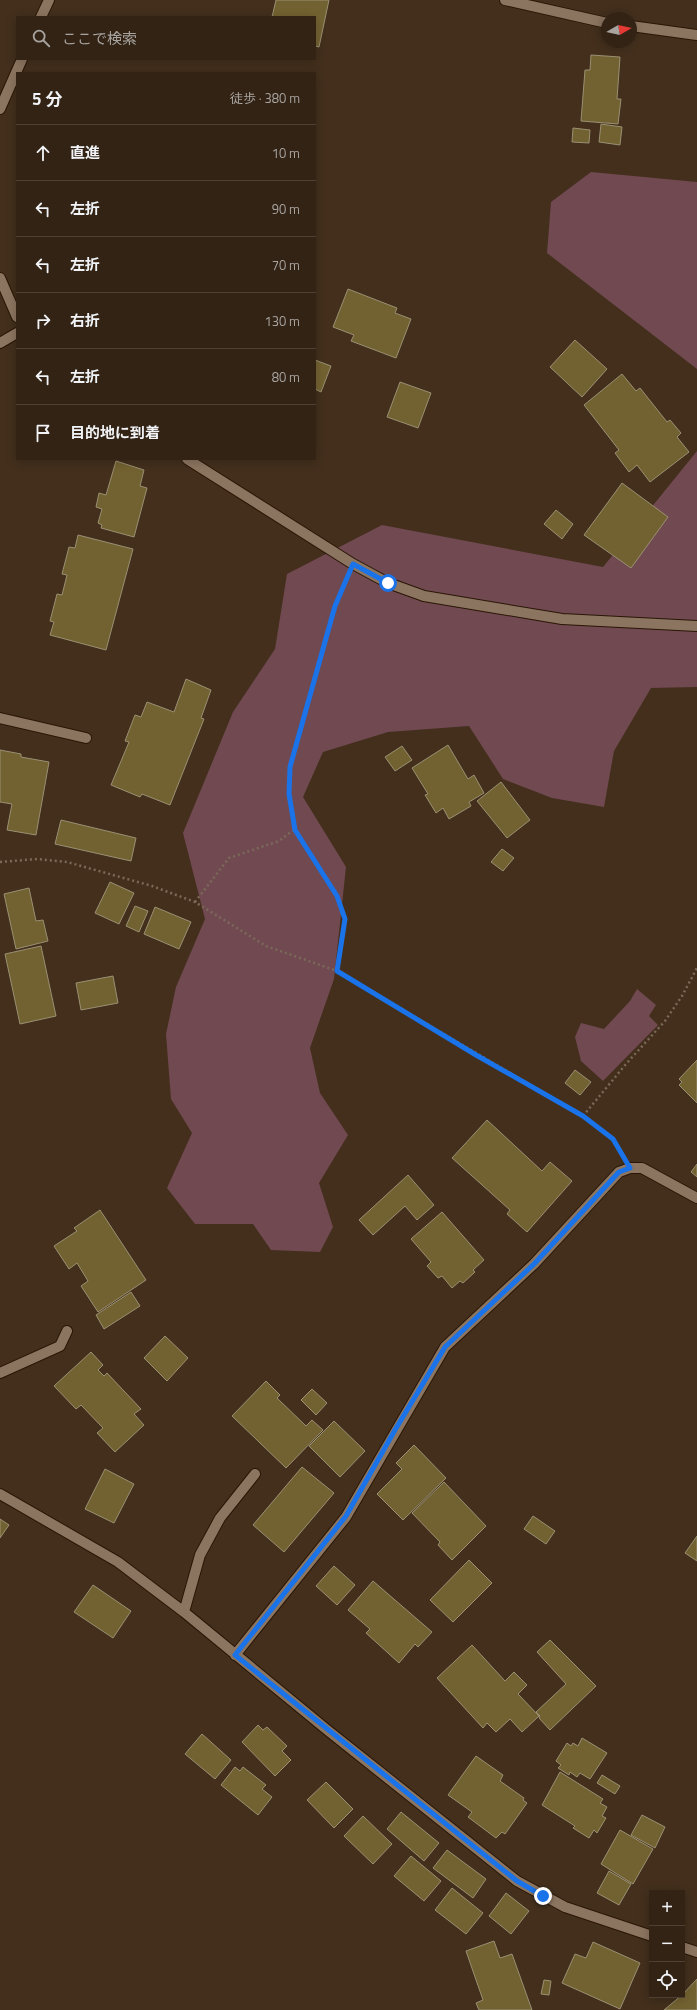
<!DOCTYPE html>
<html lang="ja">
<head>
<meta charset="utf-8">
<style>
	body { margin:0; font-family:"Titillium Web","Noto Sans JP",sans-serif; background:#3d2f22; color:#f1f3f6 }
	.controls { position:absolute; right:12px; bottom:12px; display:grid; overflow:hidden; border-radius:0px; box-shadow:0 2px 10px #0003 }
	.controls button { width:36px; height:36px; display:grid; place-items:center; padding:0; border:0; border-bottom:1px solid #4d4034; background:#322315; color:#f1f3f6; font:20px sans-serif }
	.compass { position:absolute; left:601px; top:12px; width:36px; height:36px; border-radius:50%; background:#322315; box-shadow:0 2px 10px #0003; rotate:81deg }
	.stop { position:absolute; width:12px; height:12px; margin:-9px; border:3px solid #1a73e8; border-radius:50%; background:#fff }
	.stop.end { background:#1a73e8; border-color:#fff; box-shadow:0 1px 4px #0008 }
	.list { margin:0; padding:0; list-style:none }
	h2 { display:flex; justify-content:space-between; align-items:center; height:52px; margin:0; padding:0 16px; font-size:17px }
	h2 small { font-size:13px; font-weight:400; color:#a8a4a0 }
	.list li { display:grid; grid-template-columns:26px 1fr auto; gap:12px; align-items:center; box-sizing:border-box; height:56px; padding:0 16px; border-top:1px solid #4d4034 }
	.list b { display:block; font-size:15px; white-space:nowrap }
	.list em { font-size:13px; font-style:normal; color:#a8a4a0 }
	.icon { flex:none; width:22px; height:22px; fill:none; stroke:currentColor; stroke-width:2; stroke-linecap:round; stroke-linejoin:round }
	.map { position:relative; flex:none; width:697px; height:2010px; overflow:hidden }
	.search { position:absolute; background:#322315; box-shadow:0 2px 10px #0003; left:16px; top:16px; width:300px; height:44px; display:flex; align-items:center; gap:10px; box-sizing:border-box; padding:0 14px; border-radius:0px; color:#a8a4a0; font-size:15px }
	.panel { position:absolute; background:#322315; box-shadow:0 2px 10px #0003; left:16px; top:72px; width:300px; height:388px; border-radius:0px }
	.map>svg:first-child { display:block }
	.green { fill:#704951 }
	.building { fill:#736231; stroke:#9a9073 }
	.lines { fill:none; stroke-linecap:round; stroke-linejoin:round }
	.minor-casing { stroke:#291605; stroke-width:12 }
	.path { stroke:#7b6959; stroke-width:2.5; stroke-dasharray:2 3; stroke-linecap:butt }
	.minor { stroke:#8c7560; stroke-width:10 }
	.route { stroke:#1a73e8; stroke-width:5 }
</style>
</head>
<body>
<div class="map">
<svg width="697" height="2010" viewBox="0 0 697 2010">
	<rect width="100%" height="100%" fill="#432f1c"/>
	<path class="green" d="M591,172L697,182V369L547,253L551,202Z
		M697,451V687L651,688L614,751L604,807L552,798L503,779L469,726L388,732L323,752L303,797L346,867L334,979L310,1048L320,1093L348,1135L319,1183L333,1227L320,1252L271,1250L253,1224H195L167,1188L192,1133L171,1099L166,1034L176,987L205,919L183,833L233,712L275,649L287,574L382,525L603,567Z
		M637,989L656,1005L649,1016L658,1025L603,1081L581,1061L575,1037L581,1023L604,1029L630,1001Z"/>
	<path class="building" d="M276,0H329L319,47L315,46V17H272Z
		M591,55L620,57L617,99H621L618,124L581,121L585,70H590Z
		M601,124L622,127L620,145L599,142Z
		M573,128L590,130L589,143L572,142Z
		M348,289L397,308L395,313L411,319L396,358L351,341L354,335L333,327Z
		M575,340L607,369L582,397L550,367Z
		M315,360L331,366L321,392L315,389Z
		M622,374L636,391L640,388L667,422L670,420L681,433L677,437L689,452L650,482L637,465L629,472L615,453L619,450L584,405Z
		M400,382L431,393L418,428L387,417Z
		M116,461L144,470L140,486L147,488L134,537L101,528L102,525L98,523L102,509L96,507L99,493L106,495Z
		M622,483L668,517L631,568L584,535Z
		M556,510L573,524L562,539L544,524Z
		M78,535L133,549L106,650L50,635L54,622L50,621L57,594L62,595L67,575L62,574L69,547L75,548Z
		M186,679L211,690L201,718L204,719L170,805L142,794L140,797L111,785L129,742L125,741L135,715L141,717L147,702L174,712Z
		M448,745L468,779L474,775L484,793L469,802L471,806L449,819L443,808L436,813L425,795L428,794L412,768Z
		M402,746L412,760L395,771L385,757Z
		M0,750L21,754V757L49,762L36,835L7,830L12,804L0,802Z
		M501,782L530,820L507,838L477,801Z
		M61,820L136,838L131,861L55,844Z
		M502,849L514,858L503,871L491,862Z
		M110,882L134,893L119,924L95,913Z
		M29,888L36,921L43,920L48,941L16,949L4,894Z
		M135,906L148,911L139,932L126,926Z
		M155,907L191,922L179,949L144,934Z
		M41,946L56,1016L20,1024L5,954Z
		M113,976L118,1003L81,1010L76,983Z
		M697,1060V1103L679,1085L682,1082L679,1079Z
		M575,1070L591,1082L580,1095L565,1083Z
		M487,1120L542,1171L550,1162L572,1181L527,1232L507,1214L510,1210L452,1158Z
		M697,1164V1177L691,1172Z
		M408,1175L434,1205L417,1220L405,1206L373,1235L359,1220Z
		M100,1210L146,1280L98,1312L81,1286L88,1281L77,1263L69,1269L54,1246L77,1231L74,1228Z
		M442,1212L484,1260L473,1270L475,1272L463,1283L460,1281L452,1288L442,1276L438,1278L427,1266L431,1262L411,1239Z
		M131,1292L140,1306L104,1329L96,1315Z
		M165,1336L188,1358L167,1381L144,1358Z
		M91,1352L103,1365L98,1370L104,1376L107,1373L141,1409L134,1414L144,1425L115,1452L97,1433L103,1428L81,1405L76,1409L54,1386Z
		M266,1381L280,1395L277,1398L306,1426L312,1420L323,1430L286,1468L232,1416Z
		M312,1389L327,1403L316,1415L301,1400Z
		M334,1421L365,1451L340,1477L309,1446Z
		M414,1445L446,1478L403,1520L377,1494L402,1469L396,1463Z
		M302,1467L334,1493L284,1552L253,1525Z
		M105,1469L134,1484L114,1523L85,1509Z
		M444,1482L486,1526L452,1560L438,1545L440,1542L412,1513Z
		M533,1516L555,1531L546,1544L524,1529Z
		M0,1519L9,1525L0,1538Z
		M697,1536V1561L685,1553Z
		M469,1560L492,1583L453,1622L430,1600Z
		M334,1566L355,1585L337,1605L316,1586Z
		M373,1581L432,1632L418,1647L415,1644L399,1663L366,1633L370,1629L348,1610Z
		M93,1585L131,1611L113,1638L74,1612Z
		M550,1640L596,1686L550,1730L539,1718L540,1716L536,1712L566,1684L537,1652Z
		M472,1645L505,1681L514,1672L527,1685L518,1694L539,1716L522,1732L510,1719L496,1732L487,1723L483,1728L437,1678Z
		M258,1725L263,1730L267,1727L287,1746L282,1751L291,1760L275,1776L242,1742Z
		M202,1734L231,1760L215,1779L185,1754Z
		M582,1738L607,1753L590,1779L580,1773L577,1777L570,1772L569,1775L558,1768L561,1765L556,1761L567,1743L571,1746L573,1743L578,1746Z
		M476,1756L503,1775L500,1781L524,1798L523,1800L527,1803L505,1834L502,1832L496,1838L468,1817L472,1812L448,1795Z
		M235,1767L240,1771L243,1767L266,1785L262,1789L272,1797L258,1815L221,1785Z
		M560,1772L603,1799L600,1803L607,1807L602,1816L606,1818L597,1833L594,1830L589,1838L573,1828L575,1826L542,1805Z
		M602,1775L620,1786L615,1794L597,1783Z
		M326,1782L353,1809L334,1828L307,1800Z
		M401,1812L439,1843L424,1861L387,1829Z
		M642,1815L665,1827L655,1848L631,1835Z
		M363,1816L392,1844L373,1864L344,1836Z
		M620,1830L653,1849L633,1884L601,1864Z
		M447,1850L486,1879L473,1898L433,1868Z
		M411,1856L441,1881L424,1901L394,1876Z
		M609,1871L631,1884L619,1905L597,1893Z
		M452,1888L483,1913L466,1934L435,1910Z
		M506,1893L529,1911L511,1934L489,1916Z
		M494,1941L500,1958L512,1954L532,2010H479L476,2003L483,2000L466,1951Z
		M593,1942L640,1963L620,2009L562,1983L575,1954L586,1958Z
		M697,1979V2010H664L682,1995Z
		M544,1980L551,1981L549,1995L541,1994Z"/>
	<g class="lines">
		<g class="minor-casing">
			<path id="minor" d="M505,0L607,23
				M41,17L49,0
				M631,26L697,35
				M0,109L22,59
				M0,278L17,317
				M0,343L17,333
				M187,459L353,564L388,583L424,596L562,619L697,626
				M0,718L86,738
				M0,1373L60,1346L67,1331
				M0,1494L118,1562L184,1612L326,1729L517,1881L565,1907L652,1936
				M184,1612L200,1555L220,1518L255,1474
				M235,1655L346,1517L445,1347L534,1264L619,1172L630,1168H642L697,1198
				M682,1947L697,1952"/>
		</g>
		<path class="path" d="M0,862L37,859L67,862L152,886L195,902L266,946L337,971L583,1116L613,1139L619,1148
			M195,902L229,858L279,841L295,829
			M337,971L345,919L337,896L295,829L289,794L290,767L335,606L344,585
			M583,1116L626,1064L665,1021L682,996L697,968"/>
		<use href="#minor" class="minor"/>
	</g>
	<g class="lines">
		<path class="route" d="M388,583L353,564L335,606L290,767L289,794L295,830L337,896L345,919L337,971L476,1055L583,1116L613,1139L630,1168L619,1172L534,1264L445,1347L395,1430L346,1516L235,1655L517,1881L543,1896"/>
	</g>
</svg>
<div class="controls">
<button>+</button>
<button>−</button>
<button><svg class="icon" aria-label="locate" viewBox="0 0 24 24"><circle cx="12" cy="12" r="6"/><path d="M12 2v4M12 18v4M2 12h4M18 12h4"/></svg></button>
</div>
<svg class="compass" viewBox="-18 -18 36 36"><path d="M0-13l5 13h-10z" fill="#e53935"/><path d="M0 13l5-13h-10z" fill="#a8a4a0"/></svg>
<div class="stop" style="left:388px;top:583px"></div>
<div class="stop end" style="left:543px;top:1896px"></div>
<div class="search"><svg class="icon" aria-label="search" viewBox="0 0 24 24"><circle cx="10" cy="10" r="6"/><path d="M15 15l6 6"/></svg>ここで検索</div>
<section class="panel">
<h2>5 分<small>徒歩 · 380 m</small></h2>
<ul class="list">
<li><svg class="icon" aria-label="ahead" viewBox="0 0 24 24"><path d="M12 20V5M6 11l6-6 6 6"/></svg><div><b>直進</b></div><em>10 m</em></li>
<li><svg class="icon" aria-label="left" viewBox="0 0 24 24"><path d="M17 20v-9H6M10 6l-5 5 5 5"/></svg><div><b>左折</b></div><em>90 m</em></li>
<li><svg class="icon" aria-label="left" viewBox="0 0 24 24"><path d="M17 20v-9H6M10 6l-5 5 5 5"/></svg><div><b>左折</b></div><em>70 m</em></li>
<li><svg class="icon" aria-label="right" viewBox="0 0 24 24"><path d="M7 20v-9h11M14 6l5 5-5 5"/></svg><div><b>右折</b></div><em>130 m</em></li>
<li><svg class="icon" aria-label="left" viewBox="0 0 24 24"><path d="M17 20v-9H6M10 6l-5 5 5 5"/></svg><div><b>左折</b></div><em>80 m</em></li>
<li><svg class="icon" aria-label="arrive" viewBox="0 0 24 24"><path d="M6 21V4h12l-3 4 3 4H6"/></svg><div><b>目的地に到着</b></div></li>
</ul>
</section>
</div>
</body>
</html>
